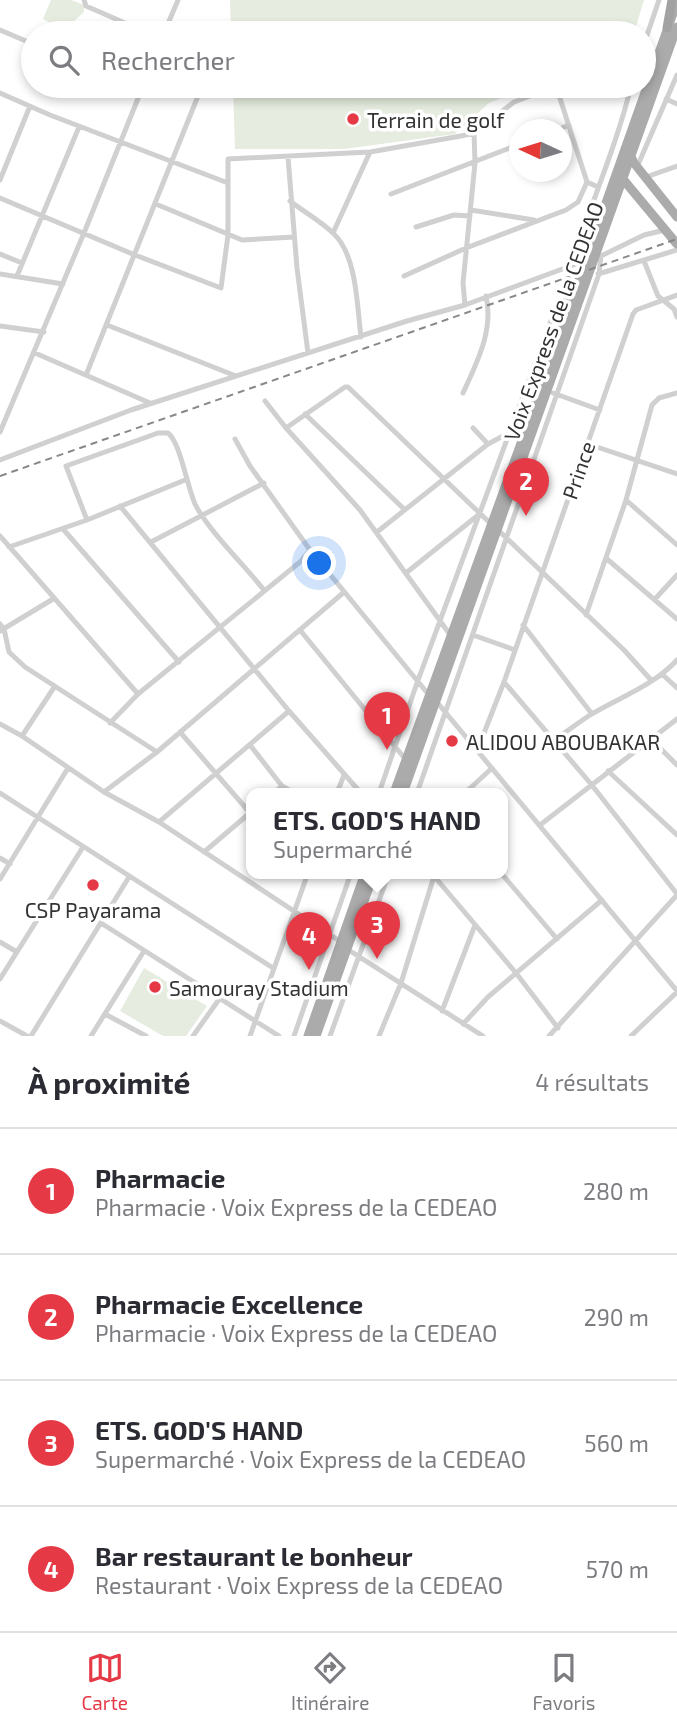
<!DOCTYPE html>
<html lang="fr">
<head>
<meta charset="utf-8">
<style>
	body { margin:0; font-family:"Exo 2",sans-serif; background:#f7f7f7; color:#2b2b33 }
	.compass { position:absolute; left:509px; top:119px; width:63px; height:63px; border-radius:50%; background:#fff; box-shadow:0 4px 10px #0003; rotate:274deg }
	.you { position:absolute; left:320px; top:564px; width:24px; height:24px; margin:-18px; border:5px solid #fff; border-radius:50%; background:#1a73e8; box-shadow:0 0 0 10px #1a73e833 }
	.badge { display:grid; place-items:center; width:46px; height:46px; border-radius:50%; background:#e63946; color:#fff; font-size:23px; font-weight:700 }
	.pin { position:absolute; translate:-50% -58px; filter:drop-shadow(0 2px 4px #0008) }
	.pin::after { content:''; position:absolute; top:37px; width:24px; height:21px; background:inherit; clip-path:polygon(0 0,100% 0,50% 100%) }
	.popup { position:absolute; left:246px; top:788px; width:262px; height:91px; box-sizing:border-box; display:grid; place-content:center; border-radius:14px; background:#fff; filter:drop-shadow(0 2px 5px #0005); font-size:23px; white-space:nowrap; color:#7c7c81 }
	.popup b { font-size:26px; color:#2b2b33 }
	.popup::after { content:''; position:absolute; left:50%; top:100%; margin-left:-14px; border:14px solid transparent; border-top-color:#fff }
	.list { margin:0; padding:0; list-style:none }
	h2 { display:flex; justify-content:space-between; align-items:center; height:91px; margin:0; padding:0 28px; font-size:30px }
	h2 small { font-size:23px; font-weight:400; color:#7c7c81 }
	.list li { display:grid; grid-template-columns:46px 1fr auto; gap:21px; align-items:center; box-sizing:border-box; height:126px; padding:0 28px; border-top:2px solid #e1e1e2 }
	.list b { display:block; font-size:26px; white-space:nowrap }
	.list p { margin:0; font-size:23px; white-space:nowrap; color:#7c7c81 }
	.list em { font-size:23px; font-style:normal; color:#7c7c81 }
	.icon { flex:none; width:38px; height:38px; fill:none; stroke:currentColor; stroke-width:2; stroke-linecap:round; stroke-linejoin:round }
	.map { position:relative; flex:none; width:677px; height:1036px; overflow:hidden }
	.search { position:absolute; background:#fff; box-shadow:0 4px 10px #0003; left:21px; right:21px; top:21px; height:77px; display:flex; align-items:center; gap:18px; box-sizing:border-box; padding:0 24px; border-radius:38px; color:#7c7c81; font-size:26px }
	.sheet { height:595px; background:#fff }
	nav { display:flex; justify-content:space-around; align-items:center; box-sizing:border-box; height:98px; border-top:2px solid #e1e1e2; background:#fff; font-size:19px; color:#7c7c81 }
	nav a { display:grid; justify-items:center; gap:4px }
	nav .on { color:#e63946 }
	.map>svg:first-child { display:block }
	.green { fill:#e6ecdf }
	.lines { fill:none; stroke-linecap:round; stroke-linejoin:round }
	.minor { stroke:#d0d0d0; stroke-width:5 }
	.primary { stroke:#ababab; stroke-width:9 }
	.trunk { stroke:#a2a2a2; stroke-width:9 }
	.rail { stroke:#888; stroke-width:2; stroke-dasharray:7 5; stroke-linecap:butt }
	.poi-dot { fill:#e63946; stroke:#fff; stroke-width:2.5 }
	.labels { text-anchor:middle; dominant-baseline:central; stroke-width:7; stroke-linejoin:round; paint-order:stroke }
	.poi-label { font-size:21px; fill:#333; stroke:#fff; text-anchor:start }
	.street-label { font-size:21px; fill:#333; stroke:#fff }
</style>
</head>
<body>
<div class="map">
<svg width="677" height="1036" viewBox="0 0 677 1036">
	<rect width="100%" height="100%" fill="#fff"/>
	<path class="green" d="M51,0H71L84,5V12L73,22L69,29H56V26L43,19Z
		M230,0H644L634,33H231Z
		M233,86H531L489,103L455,134L344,149H235Z
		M144,968L207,1006L186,1036H163L120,1011Z"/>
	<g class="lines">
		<path class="minor" d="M84,0L86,6L148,33
			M0,30L33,44
			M164,33L178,0
			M644,44L659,0
			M556,86L587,182L598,187
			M0,93L50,115L228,183
			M666,99L677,104
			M557,130L569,125
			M288,157L297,268L308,353
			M637,167L677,75
			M646,177L677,166
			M0,180L30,106
			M391,194L520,144
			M0,198L135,255L221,288L228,235V159L370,152L461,136L474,133L514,102L556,86
			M290,201C304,212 321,221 334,234C357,256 357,306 361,337
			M156,204L242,240L294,237
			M471,210L534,220
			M416,227L454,215L470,216
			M333,233L370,152
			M0,254L22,263
			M644,261L658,296L674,309L677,317
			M571,266C590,205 616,148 631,86
			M0,274L63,284
			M598,274L677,250
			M17,276L79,127
			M404,276L466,248L566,210L578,202L587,182
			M465,305L463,283L475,163L474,133
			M107,325L236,376
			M0,326L44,332
			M35,353L150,403
			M86,375L202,86
			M463,393C477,362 494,330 486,296
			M553,393L600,410
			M265,401L286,428L360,510L451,636
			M305,414L404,509
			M286,428L345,387H348L491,524
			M473,428L488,444
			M0,432L84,233L143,86
			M235,439L250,466L310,550L429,695
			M588,444L677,474
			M0,460L131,410L407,321L465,305L584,261
			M626,500L677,545
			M120,506L289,711L361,793
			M87,520L66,466L158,433H168C180,442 187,486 195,504C208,530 245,566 264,590
			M63,529L179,662
			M498,530L624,650L651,680
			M377,532L488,444L503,436L524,435
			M0,536L138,694
			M151,542L264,483
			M9,547L87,520L185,480
			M607,559L677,619
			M406,573L477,516
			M655,599L677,575
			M586,615L626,500L652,405L659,398L677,393
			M0,624L4,629L9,652L25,667L157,752
			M523,625L592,714
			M300,630L406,760
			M0,631L53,599
			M473,635L515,650
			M663,675L677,688
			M504,682L591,784L677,894
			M436,701L677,991
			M110,723L138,694L300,562L310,550
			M0,724L22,736L104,792L159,822L341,942
			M180,732L251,814
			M22,736L55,686
			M554,740C566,732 578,723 590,715C620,697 653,686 677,660
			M652,740L677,765
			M250,745L282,786
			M477,751L504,682L633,314L636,310L677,295
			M608,771L677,835
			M104,792L157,752L343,593
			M0,793L273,968
			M274,793L282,786L294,793
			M337,793L344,775
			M379,793L417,683L557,304L571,297
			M417,793L599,274L601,256L644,235L665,230
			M465,793L492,768
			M159,822L289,711
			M540,825L677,719
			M204,852L251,812
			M0,858L10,864
			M501,873L557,939
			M434,876L516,973L558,1028
			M0,879L68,768
			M101,923L279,1036
			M0,942L17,952
			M347,949L483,1036
			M0,979L83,847
			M442,1011L475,925
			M105,1014L146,1036
			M0,1021L27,1036
			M463,1024L488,997L602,900
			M31,1036L129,877
			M91,1036L144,951
			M193,1036L220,998
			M250,1036L308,873
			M294,1036L351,873
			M330,1036L389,873
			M379,1036L401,983L435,873
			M549,1036L677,895
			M631,1036L677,992"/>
		<path class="primary" d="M630,154L634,163L677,217
			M622,178L677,244
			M394,793L524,435L677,2
			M403,793L677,27
			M308,1036L365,873
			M316,1036L374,873"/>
		<path class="trunk" d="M667,28L672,0"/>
		<path class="rail" d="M0,476L677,239"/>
	</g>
	<g class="poi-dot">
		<circle cx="353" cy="119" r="7"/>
		<circle cx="452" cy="741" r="7"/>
		<circle cx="93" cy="885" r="7"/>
		<circle cx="155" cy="987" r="7"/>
	</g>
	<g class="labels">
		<g class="poi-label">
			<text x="367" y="119">Terrain de golf</text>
			<text x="466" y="741">ALIDOU ABOUBAKAR</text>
			<text x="93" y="909" text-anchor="middle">CSP Payarama</text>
			<text x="169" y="987">Samouray Stadium</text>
		</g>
		<g class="street-label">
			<text transform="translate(553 321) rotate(-70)">Voix Express de la CEDEAO</text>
			<text transform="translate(578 470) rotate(-71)">Prince</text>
		</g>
	</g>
</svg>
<svg class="compass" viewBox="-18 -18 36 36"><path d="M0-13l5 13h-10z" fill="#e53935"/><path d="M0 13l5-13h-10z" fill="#7c7c81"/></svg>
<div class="you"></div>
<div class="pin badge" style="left:387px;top:750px">1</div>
<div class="pin badge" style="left:526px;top:516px">2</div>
<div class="pin badge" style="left:377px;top:959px">3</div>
<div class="popup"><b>ETS. GOD'S HAND</b>Supermarché</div>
<div class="pin badge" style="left:309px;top:970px">4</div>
<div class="search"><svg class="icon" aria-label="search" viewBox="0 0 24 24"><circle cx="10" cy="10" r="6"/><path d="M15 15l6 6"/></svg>Rechercher</div>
</div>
<section class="sheet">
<h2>À proximité<small>4 résultats</small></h2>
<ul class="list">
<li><span class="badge">1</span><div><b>Pharmacie</b><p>Pharmacie · Voix Express de la CEDEAO</p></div><em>280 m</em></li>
<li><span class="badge">2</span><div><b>Pharmacie Excellence</b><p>Pharmacie · Voix Express de la CEDEAO</p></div><em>290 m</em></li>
<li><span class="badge">3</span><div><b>ETS. GOD'S HAND</b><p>Supermarché · Voix Express de la CEDEAO</p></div><em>560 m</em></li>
<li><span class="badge">4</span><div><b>Bar restaurant le bonheur</b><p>Restaurant · Voix Express de la CEDEAO</p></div><em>570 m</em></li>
</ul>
</section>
<nav>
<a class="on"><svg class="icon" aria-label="map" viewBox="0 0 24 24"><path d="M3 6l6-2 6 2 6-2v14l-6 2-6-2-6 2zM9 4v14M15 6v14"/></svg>Carte</a>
<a><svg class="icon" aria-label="directions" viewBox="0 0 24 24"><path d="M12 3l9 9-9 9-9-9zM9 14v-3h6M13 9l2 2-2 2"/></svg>Itinéraire</a>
<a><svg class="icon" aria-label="saved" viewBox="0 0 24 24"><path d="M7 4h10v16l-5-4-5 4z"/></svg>Favoris</a>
</nav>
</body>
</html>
